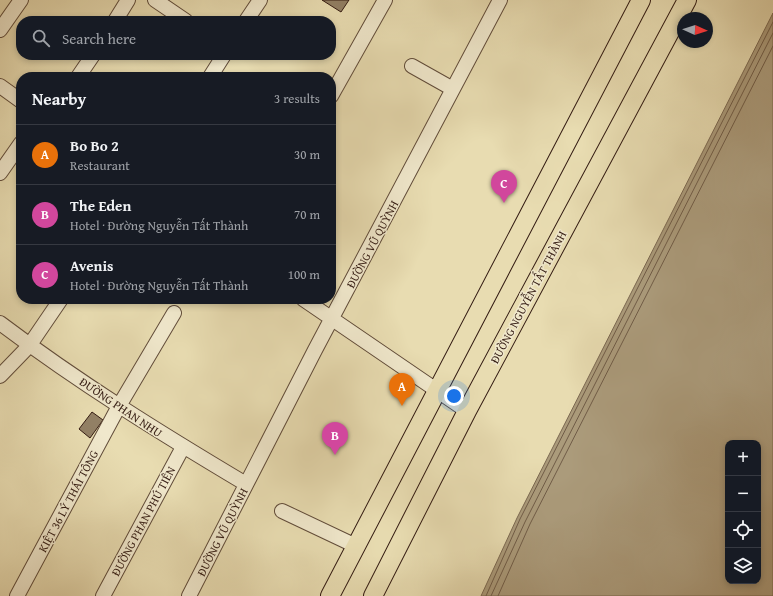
<!DOCTYPE html>
<html lang="en">
<head>
<meta charset="utf-8">
<style>
	body { margin:0; font-family:"Gentium Book Plus",serif; background:#20242c; color:#f1f3f6 }
	.controls { position:absolute; right:12px; bottom:12px; display:grid; overflow:hidden; border-radius:8px; box-shadow:0 2px 6px #0003 }
	.controls button { width:36px; height:36px; display:grid; place-items:center; padding:0; border:0; border-bottom:1px solid #363941; background:#171b24; color:#f1f3f6; font:20px sans-serif }
	.compass { position:absolute; left:677px; top:12px; width:36px; height:36px; border-radius:50%; background:#171b24; box-shadow:0 2px 6px #0003; rotate:93deg }
	.you { position:absolute; left:454px; top:396px; width:14px; height:14px; margin:-10px; border:3px solid #fff; border-radius:50%; background:#1a73e8; box-shadow:0 0 0 6px #1a73e833 }
	.badge { display:grid; place-items:center; width:26px; height:26px; border-radius:50%; background:#0b8043; color:#fff; font-size:13px; font-weight:700 }
	.pin { position:absolute; translate:-50% -33px; filter:drop-shadow(0 1px 2px #0008) }
	.pin::after { content:''; position:absolute; top:21px; width:14px; height:12px; background:inherit; clip-path:polygon(0 0,100% 0,50% 100%) }
	.list { margin:0; padding:0; list-style:none }
	h2 { display:flex; justify-content:space-between; align-items:center; height:52px; margin:0; padding:0 16px; font-size:17px }
	h2 small { font-size:13px; font-weight:400; color:#9ea1a6 }
	.list li { display:grid; grid-template-columns:26px 1fr auto; gap:12px; align-items:center; box-sizing:border-box; height:60px; padding:0 16px; border-top:1px solid #363941 }
	.list b { display:block; font-size:15px; white-space:nowrap }
	.list p { margin:0; font-size:13px; white-space:nowrap; color:#9ea1a6 }
	.list em { font-size:13px; font-style:normal; color:#9ea1a6 }
	.icon { flex:none; width:22px; height:22px; fill:none; stroke:currentColor; stroke-width:2; stroke-linecap:round; stroke-linejoin:round }
	.map { position:relative; flex:none; width:773px; height:596px; overflow:hidden }
	.search { position:absolute; background:#171b24; box-shadow:0 2px 6px #0003; left:16px; top:16px; width:320px; height:44px; display:flex; align-items:center; gap:10px; box-sizing:border-box; padding:0 14px; border-radius:16px; color:#9ea1a6; font-size:15px }
	.panel { position:absolute; background:#171b24; box-shadow:0 2px 6px #0003; left:16px; top:72px; width:320px; height:232px; border-radius:16px }
	.map>svg:first-child { display:block }
	.water { fill:#ab9b7b; stroke:#7b6851; fill-rule:evenodd }
	.lines { fill:none; stroke-linecap:round; stroke-linejoin:round }
	.shore { stroke:#705c47; stroke-width:1 }
	.building { fill:#928065; stroke:#341c13 }
	.minor-casing { stroke:#614c3a; stroke-width:16 }
	.major-casing { stroke:#341c13; stroke-width:20 }
	.minor { stroke:#f0e8cc; stroke-width:14 }
	.major { stroke:#e8dcb1; stroke-width:18 }
	.labels { text-anchor:middle; dominant-baseline:central; stroke-width:3; stroke-linejoin:round; paint-order:stroke }
	.street-label { font-size:12px; fill:#341c13; stroke:#f0e8cc }
</style>
</head>
<body>
<div class="map">
<svg width="773" height="596" viewBox="0 0 773 596">
	<rect width="100%" height="100%" fill="#e8dcb1"/>
	<filter id="stains"><feTurbulence type="fractalNoise" baseFrequency=".005" numOctaves="4"/><feColorMatrix values="0 0 0 0 .2 0 0 0 0 .09 0 0 0 0 .02 0 0 0 .5 -.17"/></filter>
	<radialGradient id="worn" r=".72"><stop offset=".6" stop-color="#630" stop-opacity="0"/><stop offset="1" stop-color="#630" stop-opacity=".3"/></radialGradient>
	<path class="water" d="M773,13V596H481L517,518ZM728,443H758V581H728Z"/>
	<g class="lines">
		<path class="shore" d="M486,596L520,519L773,22
			M491,596L525,522L773,33
			M498,596L530,524L773,46"/>
	</g>
	<path class="building" d="M322,0H349L341,12Z
		M92,412L103,420L90,438L79,429Z"/>
	<g class="lines">
		<g class="minor-casing">
			<path id="minor" d="M155,0L186,21
				M115,21L128,0
				M246,21L260,0
				M0,30L21,0
				M412,66L453,89
				M78,77L93,55
				M210,77L224,55
				M0,86L21,101
				M331,96L385,0
				M0,173L21,143
				M303,299L467,411
				M0,323C78,382 162,434 246,484
				M0,376L29,346L61,299
				M282,511L356,546
				M17,596L119,406L174,313
				M103,596L183,447
				M189,596L315,350L500,0"/>
		</g>
		<g class="major-casing">
			<path id="major" d="M330,596L641,0
				M373,596L467,411L687,0"/>
		</g>
		<use href="#minor" class="minor"/>
		<use href="#major" class="major"/>
	</g>
	<g class="labels">
		<g class="street-label">
			<text transform="translate(372 244) rotate(-62)">ĐƯỜNG VŨ QUỲNH</text>
			<text transform="translate(528 297) rotate(-62)">ĐƯỜNG NGUYỄN TẤT THÀNH</text>
			<text transform="translate(121 407) rotate(34)">ĐƯỜNG PHAN NHU</text>
			<text transform="translate(68 501) rotate(-62)">KIỆT 36 LÝ THÁI TÔNG</text>
			<text transform="translate(143 521) rotate(-62)">ĐƯỜNG PHAN PHÚ TIÊN</text>
			<text transform="translate(222 532) rotate(-63)">ĐƯỜNG VŨ QUỲNH</text>
		</g>
	</g>
	<rect width="100%" height="100%" filter="url(#stains)"/>
	<rect width="100%" height="100%" fill="url(#worn)"/>
</svg>
<div class="controls">
<button>+</button>
<button>−</button>
<button><svg class="icon" aria-label="locate" viewBox="0 0 24 24"><circle cx="12" cy="12" r="6"/><path d="M12 2v4M12 18v4M2 12h4M18 12h4"/></svg></button>
<button><svg class="icon" aria-label="layers" viewBox="0 0 24 24"><path d="M12 4l9 5-9 5-9-5zM3 14l9 5 9-5"/></svg></button>
</div>
<svg class="compass" viewBox="-18 -18 36 36"><path d="M0-13l5 13h-10z" fill="#e53935"/><path d="M0 13l5-13h-10z" fill="#9ea1a6"/></svg>
<div class="you"></div>
<div class="pin badge" style="left:402px;top:406px;background:#e8710a">A</div>
<div class="pin badge" style="left:335px;top:455px;background:#d1479c">B</div>
<div class="pin badge" style="left:504px;top:203px;background:#d1479c">C</div>
<div class="search"><svg class="icon" aria-label="search" viewBox="0 0 24 24"><circle cx="10" cy="10" r="6"/><path d="M15 15l6 6"/></svg>Search here</div>
<section class="panel">
<h2>Nearby<small>3 results</small></h2>
<ul class="list">
<li><span class="badge" style="background:#e8710a">A</span><div><b>Bo Bo 2</b><p>Restaurant</p></div><em>30 m</em></li>
<li><span class="badge" style="background:#d1479c">B</span><div><b>The Eden</b><p>Hotel · Đường Nguyễn Tất Thành</p></div><em>70 m</em></li>
<li><span class="badge" style="background:#d1479c">C</span><div><b>Avenis</b><p>Hotel · Đường Nguyễn Tất Thành</p></div><em>100 m</em></li>
</ul>
</section>
</div>
</body>
</html>
